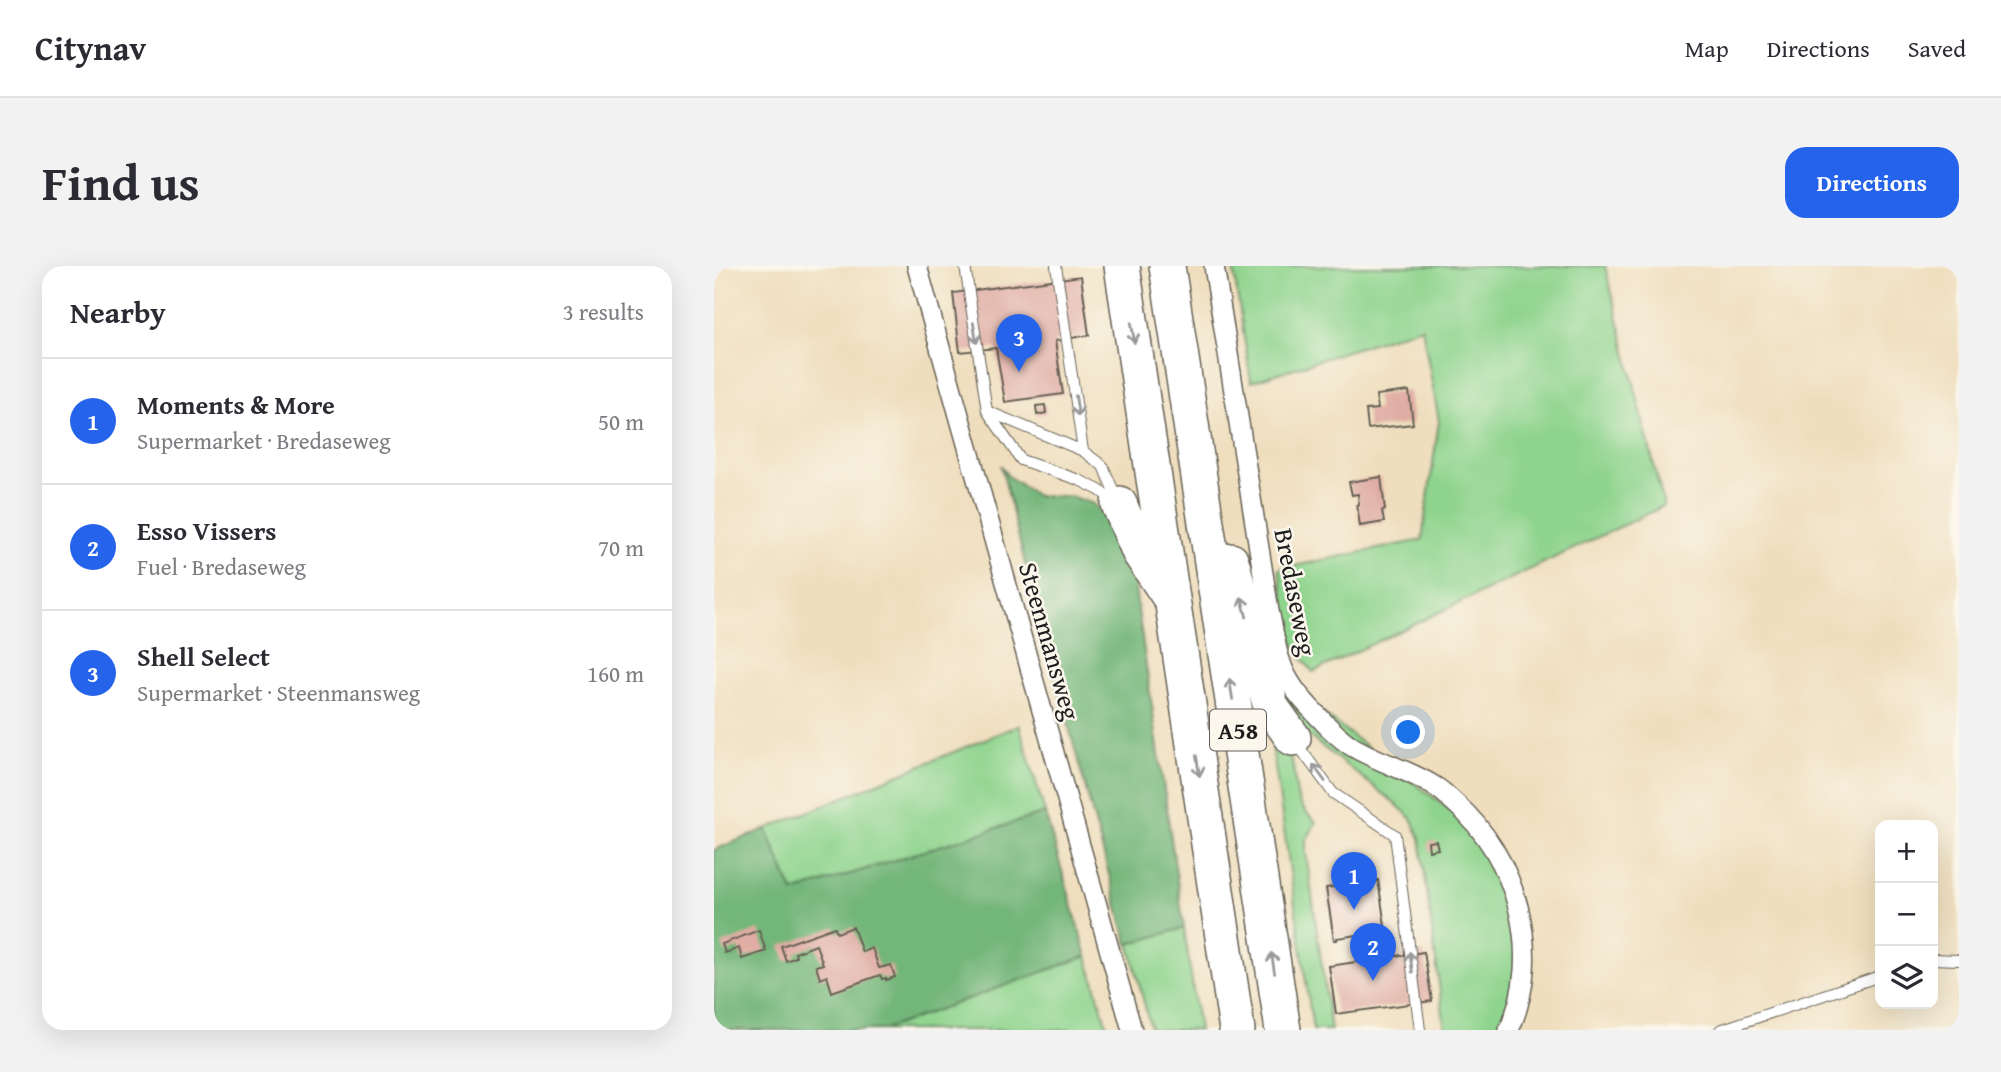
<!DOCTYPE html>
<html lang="en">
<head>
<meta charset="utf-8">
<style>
	body { margin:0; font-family:"Gentium Book Plus",serif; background:#f2f2f3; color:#2b2b33 }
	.controls { position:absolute; right:21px; bottom:21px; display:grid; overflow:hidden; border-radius:14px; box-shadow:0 7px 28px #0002 }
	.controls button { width:63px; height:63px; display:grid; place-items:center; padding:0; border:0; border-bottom:2px solid #e1e1e2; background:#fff; color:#2b2b33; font:35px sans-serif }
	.you { position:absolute; left:695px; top:467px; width:24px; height:24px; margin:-18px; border:5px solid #fff; border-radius:50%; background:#1a73e8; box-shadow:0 0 0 10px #1a73e833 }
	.badge { display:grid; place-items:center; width:46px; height:46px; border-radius:50%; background:#2563eb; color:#fff; font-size:23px; font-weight:700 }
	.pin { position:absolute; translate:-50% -58px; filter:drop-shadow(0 2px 4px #0008) }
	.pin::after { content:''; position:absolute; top:37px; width:24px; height:21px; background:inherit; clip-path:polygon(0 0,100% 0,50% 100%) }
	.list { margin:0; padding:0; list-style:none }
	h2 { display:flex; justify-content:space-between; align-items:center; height:91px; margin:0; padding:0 28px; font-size:30px }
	h2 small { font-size:23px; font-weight:400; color:#7c7c81 }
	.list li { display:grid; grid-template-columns:46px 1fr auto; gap:21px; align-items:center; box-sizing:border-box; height:126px; padding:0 28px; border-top:2px solid #e1e1e2 }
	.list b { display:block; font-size:26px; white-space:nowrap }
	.list p { margin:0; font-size:23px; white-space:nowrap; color:#7c7c81 }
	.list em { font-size:23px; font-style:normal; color:#7c7c81 }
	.icon { flex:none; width:38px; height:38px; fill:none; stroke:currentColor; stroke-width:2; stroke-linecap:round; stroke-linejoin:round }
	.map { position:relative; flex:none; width:1245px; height:764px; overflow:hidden; border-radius:21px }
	header { display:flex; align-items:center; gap:42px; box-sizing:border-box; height:98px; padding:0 35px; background:#fff; border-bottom:2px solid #e1e1e2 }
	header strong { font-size:33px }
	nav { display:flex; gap:38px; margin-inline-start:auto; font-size:24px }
	.intro { display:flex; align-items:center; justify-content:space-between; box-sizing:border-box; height:168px; padding:0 42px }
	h1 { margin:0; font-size:49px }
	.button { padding:18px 32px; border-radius:21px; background:#2563eb; color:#fff; font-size:24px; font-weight:700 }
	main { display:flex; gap:42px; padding:0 42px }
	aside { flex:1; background:#fff; border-radius:21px; box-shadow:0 7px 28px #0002 }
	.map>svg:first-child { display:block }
	.green { fill:#8fd48e; stroke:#567855; stroke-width:2 }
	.forest { fill:#73b679; stroke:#48694a; stroke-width:2 }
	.building { fill:#e0ada4 }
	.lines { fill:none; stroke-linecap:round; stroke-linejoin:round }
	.lane-casing { stroke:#666054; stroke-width:12 }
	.street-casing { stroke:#666054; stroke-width:22 }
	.highway-casing { stroke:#666054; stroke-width:38 }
	.lane { stroke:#fff; stroke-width:10 }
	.street { stroke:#fff; stroke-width:19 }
	.highway { stroke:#fff; stroke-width:35 }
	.oneway { stroke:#999 }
	.labels { text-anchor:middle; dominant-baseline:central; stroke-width:5; stroke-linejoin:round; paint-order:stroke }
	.shield { fill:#fbf7ec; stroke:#5f5e5a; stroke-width:2 }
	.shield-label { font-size:24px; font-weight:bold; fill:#1c1c1c }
	.street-label { font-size:26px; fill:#1c1c1c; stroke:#fbf7ec }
</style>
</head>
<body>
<header>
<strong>Citynav</strong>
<nav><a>Map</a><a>Directions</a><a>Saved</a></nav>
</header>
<div class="intro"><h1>Find us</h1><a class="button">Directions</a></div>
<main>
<aside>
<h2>Nearby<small>3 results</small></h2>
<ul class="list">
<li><span class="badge">1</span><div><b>Moments &amp; More</b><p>Supermarket · Bredaseweg</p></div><em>50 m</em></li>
<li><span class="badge">2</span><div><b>Esso Vissers</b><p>Fuel · Bredaseweg</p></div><em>70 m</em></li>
<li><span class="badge">3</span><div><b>Shell Select</b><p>Supermarket · Steenmansweg</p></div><em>160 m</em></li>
</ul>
</aside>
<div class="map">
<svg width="1245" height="764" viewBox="0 0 1245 764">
	<rect width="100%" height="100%" fill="#fbf7ec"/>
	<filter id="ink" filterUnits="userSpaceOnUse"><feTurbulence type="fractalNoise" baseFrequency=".0143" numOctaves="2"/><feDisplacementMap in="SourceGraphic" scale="14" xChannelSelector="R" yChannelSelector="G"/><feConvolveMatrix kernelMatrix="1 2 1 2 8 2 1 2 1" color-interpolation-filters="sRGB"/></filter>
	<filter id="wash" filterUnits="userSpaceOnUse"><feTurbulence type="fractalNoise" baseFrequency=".00686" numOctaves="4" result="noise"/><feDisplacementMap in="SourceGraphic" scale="28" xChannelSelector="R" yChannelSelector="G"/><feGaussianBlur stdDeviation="1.57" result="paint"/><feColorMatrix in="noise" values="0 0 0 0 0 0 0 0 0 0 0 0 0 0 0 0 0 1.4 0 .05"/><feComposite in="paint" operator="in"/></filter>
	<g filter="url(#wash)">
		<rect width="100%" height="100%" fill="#efdebd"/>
		<path class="green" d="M519,0H891L950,240L599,406L582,385L574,362L565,303L708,274L725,155L708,61L537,116Z
			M569,417L748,553L773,582L800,646L805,712L790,764H731L706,572L697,552L682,538L595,470L584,453Z
			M554,452C562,466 574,481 578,496C585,526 576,533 602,556L592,575V587L617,764H599Z
			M305,459L331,547L79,626L52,563Z
			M470,662L485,764H437L415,678Z
			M373,690L394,764H168Z"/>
		<path class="forest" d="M287,199L294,210L323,230H356L380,238L396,254L416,288L470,662L414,678L316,318Z
			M331,547L373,690L168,764H0V584L52,563L79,626Z"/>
		<g id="blocks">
			<path class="building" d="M367,10L375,69L341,75L349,128L291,136L282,82L246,86L239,27Z
				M695,125L699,158L654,163L652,144L664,143L662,129Z
				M331,139L332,147L323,149L322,140Z
				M667,211L671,244L668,245L670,256L646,260L643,239H645L644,228L638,229L635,216Z
				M722,575L724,583L715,585L714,576Z
				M664,614L672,666L669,667V665L623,672V674H620L612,622Z
				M121,661L123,667L139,661L148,686L158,682L165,702L177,699L181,711L172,714V712L168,713L166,709L118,726L113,710L106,713L102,700L109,698L102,679L81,687L82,691L72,695L67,680Z
				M45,664L52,685L28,693L25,682L11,687L8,678Z
				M710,686L718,735L622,748L615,700Z"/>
		</g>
	</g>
	<g filter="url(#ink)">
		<use href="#blocks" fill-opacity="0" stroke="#666054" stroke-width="2"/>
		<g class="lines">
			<g class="lane-casing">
				<path id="lane" d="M251,0L273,145L369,185
					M342,0L369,185L389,200L403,233
					M273,145L307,194L365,214L385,224L401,236
					M583,478L619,527L681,569L706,764
					M1219,693L1245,694
					M1006,764L1166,710"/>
			</g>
			<g class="street-casing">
				<path id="street" d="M203,0L418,764
					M500,0L555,345C559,362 561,381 567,397C573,417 588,434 603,449C613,460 626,473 639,481C664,496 695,504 720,520C728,524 734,531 741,537C803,591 830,688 795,764"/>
			</g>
			<g class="highway-casing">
				<path id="highway" d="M408,0L523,764
					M453,0L569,764
					M405,238L426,287L455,330
					M517,295L557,441L579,472"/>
			</g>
			<use href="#lane" class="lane"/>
			<use href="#street" class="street"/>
			<use href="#highway" class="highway"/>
		</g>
		<defs><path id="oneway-shaft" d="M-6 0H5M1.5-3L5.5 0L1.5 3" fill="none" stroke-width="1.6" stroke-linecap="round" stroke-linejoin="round" transform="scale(1.75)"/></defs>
		<g class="oneway">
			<use href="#oneway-shaft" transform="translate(261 67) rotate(81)"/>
			<use href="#oneway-shaft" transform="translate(419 67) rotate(81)"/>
			<use href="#oneway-shaft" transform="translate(363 140) rotate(82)"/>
			<use href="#oneway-shaft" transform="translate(530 341) rotate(-105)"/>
			<use href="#oneway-shaft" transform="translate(517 423) rotate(-99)"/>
			<use href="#oneway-shaft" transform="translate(484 500) rotate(81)"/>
			<use href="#oneway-shaft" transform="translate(605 507) rotate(-126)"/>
			<use href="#oneway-shaft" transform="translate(697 696) rotate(-98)"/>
			<use href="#oneway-shaft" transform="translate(559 697) rotate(-99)"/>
		</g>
	</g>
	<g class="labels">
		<rect class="shield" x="496" y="443.5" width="56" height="41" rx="5"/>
		<g class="shield-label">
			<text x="524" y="464">A58</text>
		</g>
		<g class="street-label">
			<text transform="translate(582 326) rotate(79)">Bredaseweg</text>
			<text transform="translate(336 375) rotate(74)">Steenmansweg</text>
		</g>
	</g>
</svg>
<div class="controls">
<button>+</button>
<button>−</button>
<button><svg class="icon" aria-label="layers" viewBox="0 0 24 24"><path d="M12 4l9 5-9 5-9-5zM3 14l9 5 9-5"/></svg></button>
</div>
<div class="you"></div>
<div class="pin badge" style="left:640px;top:644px">1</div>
<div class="pin badge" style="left:659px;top:715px">2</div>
<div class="pin badge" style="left:305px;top:106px">3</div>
</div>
</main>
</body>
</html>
